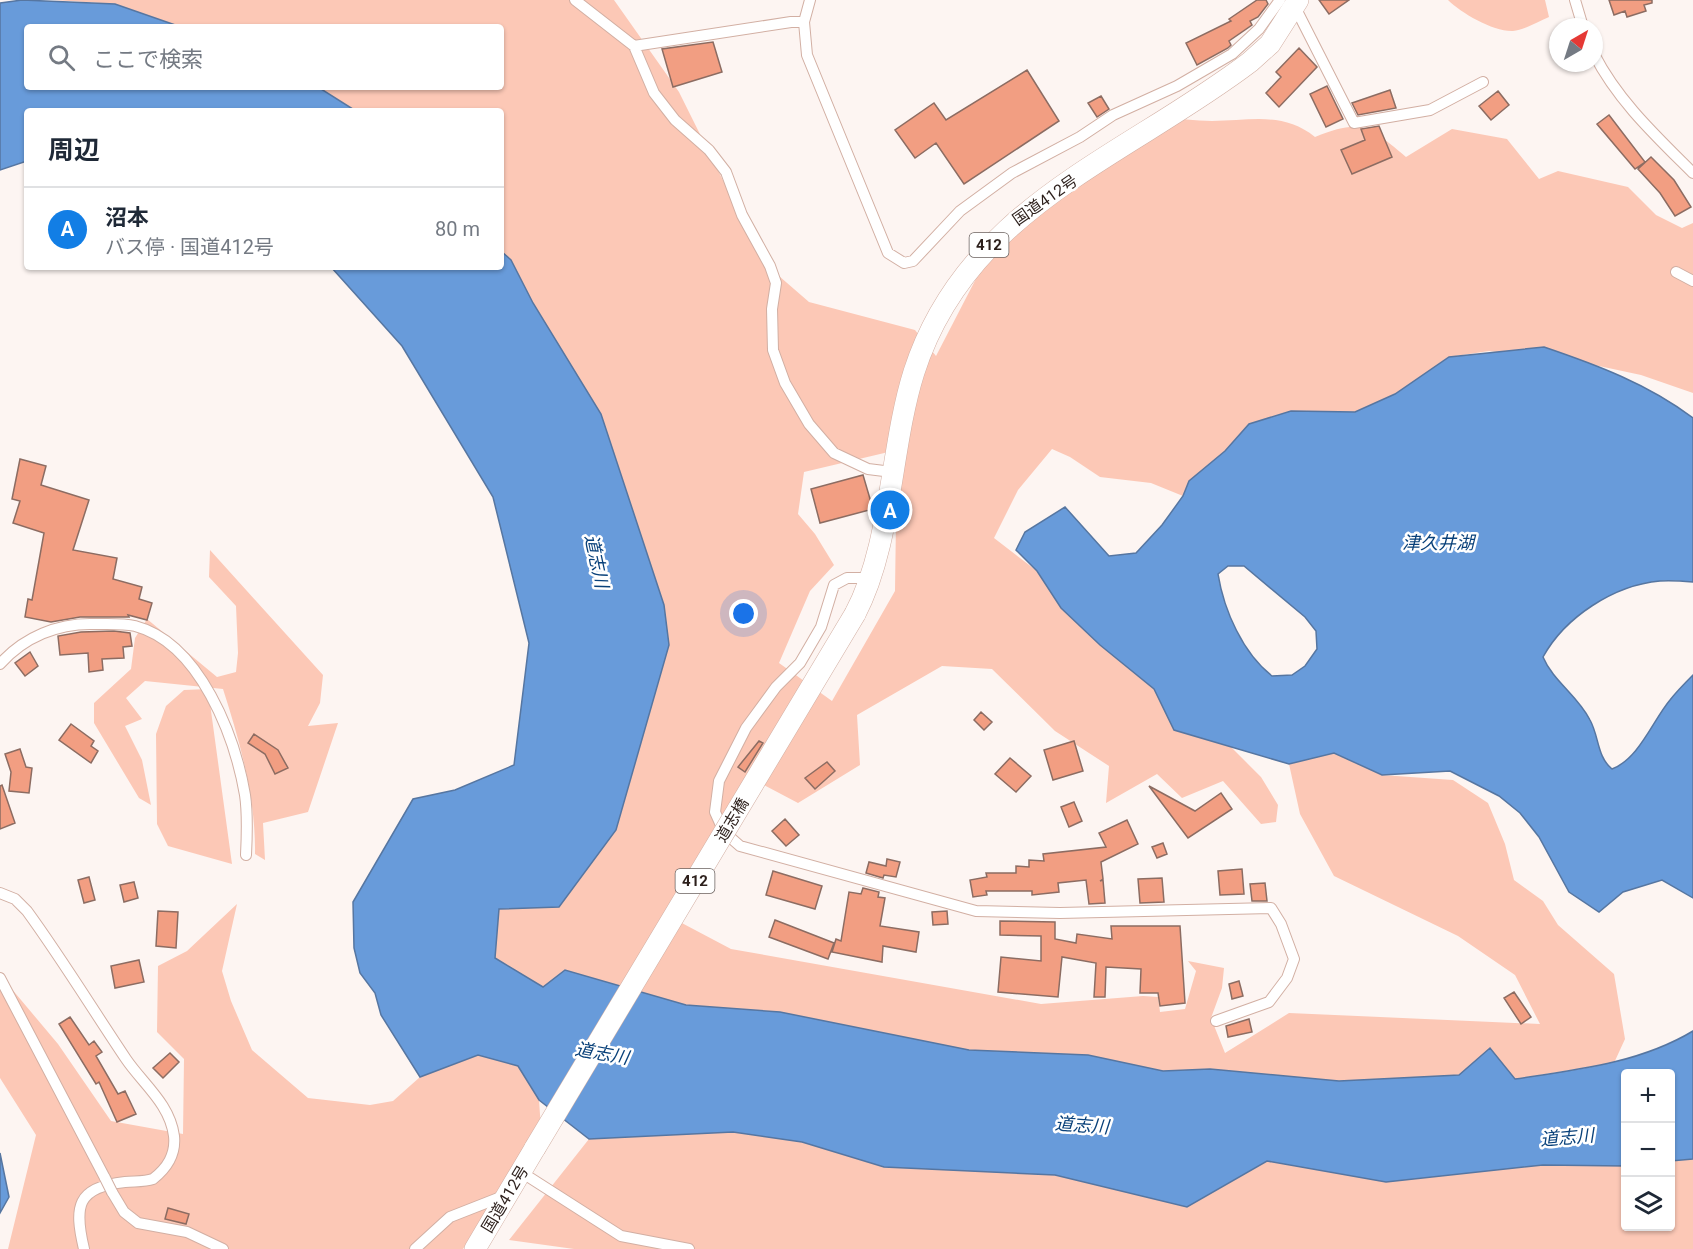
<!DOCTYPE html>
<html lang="ja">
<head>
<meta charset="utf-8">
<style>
	body { margin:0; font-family:Roboto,"Noto Sans JP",sans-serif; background:#f6f6f7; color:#1f2937 }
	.controls { position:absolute; right:18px; bottom:18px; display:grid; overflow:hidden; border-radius:6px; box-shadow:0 2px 4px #0004 }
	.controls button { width:54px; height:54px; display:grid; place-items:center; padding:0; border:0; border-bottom:2px solid #e0e1e3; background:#fff; color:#1f2937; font:30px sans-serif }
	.compass { position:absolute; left:1549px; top:18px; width:54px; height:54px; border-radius:50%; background:#fff; box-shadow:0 2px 4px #0004; rotate:39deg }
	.you { position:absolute; left:744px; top:614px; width:21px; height:21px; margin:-15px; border:4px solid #fff; border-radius:50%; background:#1a73e8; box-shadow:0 0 0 9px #1a73e833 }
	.badge { display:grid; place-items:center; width:39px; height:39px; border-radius:50%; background:#127ee5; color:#fff; font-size:20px; font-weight:700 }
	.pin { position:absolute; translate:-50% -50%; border:3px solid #fff; box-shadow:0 2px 6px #0006 }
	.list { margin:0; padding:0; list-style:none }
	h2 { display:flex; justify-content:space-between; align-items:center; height:78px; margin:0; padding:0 24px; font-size:26px }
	h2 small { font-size:20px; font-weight:400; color:#747a83 }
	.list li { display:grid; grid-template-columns:39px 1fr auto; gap:18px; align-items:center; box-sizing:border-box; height:84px; padding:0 24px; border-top:2px solid #e0e1e3 }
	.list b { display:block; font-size:22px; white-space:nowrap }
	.list p { margin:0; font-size:20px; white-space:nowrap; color:#747a83 }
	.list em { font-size:20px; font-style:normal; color:#747a83 }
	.icon { flex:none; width:33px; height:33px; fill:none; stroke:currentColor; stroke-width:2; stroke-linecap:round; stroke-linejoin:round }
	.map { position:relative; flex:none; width:1693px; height:1249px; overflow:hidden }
	.search { position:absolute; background:#fff; box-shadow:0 2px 4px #0004; left:24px; top:24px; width:480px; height:66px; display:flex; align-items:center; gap:15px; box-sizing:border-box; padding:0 21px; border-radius:6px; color:#747a83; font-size:22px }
	.panel { position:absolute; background:#fff; box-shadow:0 2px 4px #0004; left:24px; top:108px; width:480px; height:162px; border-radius:6px }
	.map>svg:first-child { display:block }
	.green { fill:#fcc8b6; fill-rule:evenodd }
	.water { fill:#689bda; stroke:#5676a1; stroke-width:1.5; fill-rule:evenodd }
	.building { fill:#f29e82; stroke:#8c6c62; stroke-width:1.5 }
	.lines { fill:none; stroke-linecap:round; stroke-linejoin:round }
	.street-casing { stroke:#d2afa3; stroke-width:12 }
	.highway-casing { stroke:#d2afa3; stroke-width:22 }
	.street { stroke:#fff; stroke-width:10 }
	.highway { stroke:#fff; stroke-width:21 }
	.street-bridge-casing { stroke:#d2afa3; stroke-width:12; stroke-linecap:butt }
	.highway-bridge-casing { stroke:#d2afa3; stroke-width:22; stroke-linecap:butt }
	.street-bridge { stroke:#fff; stroke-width:10 }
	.highway-bridge { stroke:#fff; stroke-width:21 }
	.labels { text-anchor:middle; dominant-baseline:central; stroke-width:5; stroke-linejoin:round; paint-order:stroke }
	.shield { fill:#fff; stroke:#6b625f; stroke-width:1.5 }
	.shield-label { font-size:15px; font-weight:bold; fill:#2c1f1b }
	.street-label { font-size:16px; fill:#2c1f1b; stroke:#fff }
	.water-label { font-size:18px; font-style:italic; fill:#09417a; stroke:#fff }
</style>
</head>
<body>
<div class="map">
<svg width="1693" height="1249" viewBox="0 0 1693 1249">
	<rect width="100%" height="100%" fill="#fdf5f2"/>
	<path class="green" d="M53,0H614L679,92L764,263L809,302L915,330L936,356L980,271L1014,229L1161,117C1178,118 1195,121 1212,121C1250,121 1283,111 1315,137C1362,118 1369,126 1406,157L1452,129L1507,139L1539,179L1558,171L1628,187L1656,215L1682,228L1693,223V393L1641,375L1599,366L1489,351L1449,357L1395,394L1355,412L1291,411L1249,424L1225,451L1189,481L1183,496L1151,483L1100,477L1070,457L1052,449L1018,490L994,538L1037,571L1061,608L1100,645L1154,689L1174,730L1231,747L1261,777L1278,805L1276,822L1261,824L1223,781L1182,798L1157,774L1106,803L1109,766L1055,731L992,669L942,666L857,715L860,765L798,803L749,777L678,921L731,949L1041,1004L1143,996L1158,997L1160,1012L1185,1009L1196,971L1188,961L1224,968L1222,988L1211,1018L1225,1053L1289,1013L1540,1024L1515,975L1458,936L1334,876L1300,814L1289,764L1334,753L1382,775L1453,780L1488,803L1505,844L1514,880L1543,901L1558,925L1614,974L1625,1039L1614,1063L1515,1079L1490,1049L1459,1075L1339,1081L1210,1069L1163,1071L1088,1055L969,1050L780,1012L686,1005L565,970L543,987L495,958L499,908L664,605L635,518L533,303L511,260L501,251V111H356L318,87H501V27H181L115,4ZM897,450L895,591L832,701L779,663L810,591L834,565L815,534L798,514L804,472Z
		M1448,0H1545L1549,17C1539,21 1524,30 1513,31C1494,32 1461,13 1448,0Z
		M210,550L323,675L320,703L308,726L338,723L308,812L263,823L265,860L255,854C256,798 240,742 223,689L145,681L126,698L142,719L125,726L142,760L151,805L139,798L94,723V703L131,669L135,638L147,619L217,677L236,672L238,653L236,606L209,577Z
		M208,689L232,864L168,846L157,824L156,734L166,706L184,690Z
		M237,904L222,971L231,1001L252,1050L308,1098L370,1105L393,1101L420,1077L478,1055L518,1066L539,1100L541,1129L463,1249H8L36,1135L0,1078V975L58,1044L111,1121L183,1134L184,1059L157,1032L158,966L187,951Z
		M733,1132L802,1142L884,1167L1055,1175L1187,1207L1267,1161L1386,1182L1543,1165L1625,1166L1626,1226H1670L1671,1161L1693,1159V1249H574L509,1240L589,1139Z"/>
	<path class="water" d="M22,0L115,4L181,27H27V87H318L356,111H27V161L0,170V3Z
		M501,251L511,260L533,303L601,414L664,605L669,645L616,830L559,907L499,909L495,958L543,987L565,970L686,1005L780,1012L969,1050L1088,1055L1163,1071L1210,1069L1339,1081L1459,1075L1490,1048L1515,1079C1576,1070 1640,1063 1693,1031V1159L1671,1161L1670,1074H1626L1625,1166L1543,1165L1386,1182L1267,1161L1187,1207L1055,1175L884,1167L802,1142L733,1132L589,1139L539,1100L518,1066L478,1055L420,1077L381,1015L375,993L360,973L354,948L353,902L413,799L455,790L514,765L529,643L493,497L402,346L331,267H501Z
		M1544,347C1597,365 1648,384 1693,418V582C1682,581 1671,580 1660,581C1614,585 1565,617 1543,657C1553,681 1578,696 1590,720C1599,736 1597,757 1612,769C1639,759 1653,720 1670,700C1677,691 1685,683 1693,675V898L1662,880L1623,892L1599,912L1569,892L1539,837L1520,813L1499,796L1450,771L1382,775L1334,753L1289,764L1174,730L1154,689L1100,645L1061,608L1037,571L1016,550L1025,532L1065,507L1109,556L1136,553L1162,525L1183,496L1189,481L1225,451L1249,424L1291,411L1355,412L1395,394L1449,357ZM1228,566H1244L1305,617L1316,631L1317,649L1305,666L1292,675L1272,676C1243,653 1224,611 1218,574Z
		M0,1153L9,1197L0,1213Z"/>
	<path class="building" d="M1257,0H1266L1268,4L1258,17L1250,21L1252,25L1229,41L1231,45L1228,48L1197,65L1186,43L1231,21L1229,19Z
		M1319,0H1349L1329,14Z
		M1609,0H1652V3L1644,5L1646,11L1627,17L1625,11L1614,15Z
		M713,42L722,72L673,87L662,49Z
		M1299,48L1317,67L1279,107L1266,93L1281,77L1276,72Z
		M1027,70L1059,121L964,184L936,143L915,158L895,130L934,103L946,120Z
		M1327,86L1343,119L1326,127L1310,94Z
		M1390,90L1396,108L1358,115L1352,103Z
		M1498,91L1509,105L1491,120L1479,106Z
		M1101,96L1109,109L1097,117L1088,103Z
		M1609,115L1645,162L1635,169L1597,124Z
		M1379,126L1392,157L1352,174L1341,150L1365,140L1361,129Z
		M1651,157L1674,180L1691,207L1675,216L1660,193L1638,169Z
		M20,459L46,466L41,485L89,500L73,550L117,558L113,579L142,587L139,599L152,603L147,620L128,615L129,617H80L51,622L25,617L28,599L32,600L44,533L13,523L20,501L12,499Z
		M863,475L873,509L820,523L811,489Z
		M114,631L130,633L132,646L123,647L124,658L102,659L103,670L89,672L88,653L60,655L58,636L81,632Z
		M30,652L38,666L25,676L15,663Z
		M981,712L992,722L984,730L974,720Z
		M71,724L94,741L91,746L98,751L91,763L59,740Z
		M254,734L278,750L288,768L275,774L265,754L248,743Z
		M759,741L763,743L745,772L738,767Z
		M1074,741L1083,771L1053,780L1044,750Z
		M20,749L26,767L32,768L29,793L9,791L11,772L5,754Z
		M1010,758L1031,776L1016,792L995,774Z
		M827,762L835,771L815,789L805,778Z
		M2,785L15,823L0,829V786Z
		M1149,786L1195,811L1221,793L1232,809L1188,838Z
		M1074,802L1082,821L1069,827L1061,807Z
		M785,819L799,835L786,846L772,831Z
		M1127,820L1138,844L1101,862L1103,879L1100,881L1103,880L1105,903L1089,904L1086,880L1058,883L1059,892L1032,895V891H986L987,895L973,897L970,880L987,877L986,873H1016V866L1029,867V860L1044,861L1043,854L1106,847L1099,833Z
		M1163,843L1167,854L1157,858L1152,847Z
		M887,859L900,862L896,877L884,875L883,878L866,873L869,862L886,866Z
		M1242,869L1244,894L1220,895L1218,871Z
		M773,871L822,886L815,909L766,895Z
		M89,877L95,900L84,903L78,880Z
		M1162,878L1164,902L1140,903L1138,879Z
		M134,882L138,898L124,902L120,885Z
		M1265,883L1267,901H1252L1250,884Z
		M863,888L879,892L878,897L885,898L880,926L919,932L916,952L883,946L882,962L832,952L836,939L841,941L849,892L861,894Z
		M158,911L178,912L176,948L156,946Z
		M947,911L948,924L933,925L932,912Z
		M775,920L834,943L828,959L769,937Z
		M1000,921L1055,922V939L1076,943L1077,934L1112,939L1111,926H1180L1185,1003L1160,1006L1158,993H1140L1141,969L1106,967L1105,997H1094L1096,963L1062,957L1058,997L998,992L1001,957L1041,961V936L1000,935Z
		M139,960L144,982L115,988L111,966Z
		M1239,981L1243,996L1232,999L1229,984Z
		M1514,992L1531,1017L1521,1024L1504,998Z
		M70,1017L89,1045L94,1041L102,1052L96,1056L118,1094L125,1091L136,1114L117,1122L99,1082L96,1084L59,1024Z
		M1249,1019L1252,1032L1228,1037L1226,1026Z
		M170,1053L179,1062L163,1078L153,1068Z
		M168,1208L189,1214L186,1224L165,1219Z"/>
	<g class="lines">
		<g class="street-casing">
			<path id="street" d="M575,0L634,46L654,93L675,120L709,150L726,172L742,215L770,266L776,283L772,309L773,350L785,383L809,424L834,453L868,469L892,472
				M810,0L804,22L807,55L888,253L904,263L913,261L960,211L1012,173L1080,137L1113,115L1177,86L1232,54L1259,29L1280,0
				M1575,0L1583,27
				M1295,7L1354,123L1430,110L1483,82
				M634,46L791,22H804
				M1594,54C1618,101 1656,136 1693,173
				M1676,272L1693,281
				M869,578H847L834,585L821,627L800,663L776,687L746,728L719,781L715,812L724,832L740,846L976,911L1060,913L1271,908L1281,924L1294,959L1287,978L1269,1002L1216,1021
				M0,664C24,637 58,623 94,624C107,624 122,623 135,626C200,643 235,737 245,795C248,815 247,835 246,855
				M0,893L15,899L27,911C62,959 93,1010 126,1059C143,1084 170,1104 174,1136C176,1155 167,1168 153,1179C144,1182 135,1181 125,1182C76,1187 74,1207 84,1249
				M0,978L105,1178
				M521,1172L621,1236L689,1249
				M112,1192L124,1212L138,1223L187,1232L223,1249
				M415,1249L450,1217L506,1195"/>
		</g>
		<g class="highway-casing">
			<path id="highway" d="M855,614C892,544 890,448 914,372C967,207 1124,158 1250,62L1270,44L1298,0
				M475,1249L535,1148"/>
		</g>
		<use href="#street" class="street"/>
		<use href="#highway" class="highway"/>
		<g class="street-bridge-casing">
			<path id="street-bridge" d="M105,1178L112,1192"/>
		</g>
		<g class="highway-bridge-casing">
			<path id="highway-bridge" d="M535,1148L855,614"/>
		</g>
		<use href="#street-bridge" class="street-bridge"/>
		<use href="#highway-bridge" class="highway-bridge"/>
	</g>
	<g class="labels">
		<g class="shield">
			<rect x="969.5" y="233" width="39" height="24" rx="4.5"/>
			<rect x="675.5" y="869" width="39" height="24" rx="4.5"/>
		</g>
		<g class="shield-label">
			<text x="989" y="245">412</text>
			<text x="695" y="881">412</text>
		</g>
		<g class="street-label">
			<text transform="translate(1045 200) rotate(-35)">国道412号</text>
			<text transform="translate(732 820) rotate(-59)">道志橋</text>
			<text transform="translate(505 1199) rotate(-59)">国道412号</text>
		</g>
		<g class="water-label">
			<text x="1438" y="542">津久井湖</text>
			<text transform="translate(597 561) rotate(78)">道志川</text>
			<text transform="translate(602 1053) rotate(10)">道志川</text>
			<text transform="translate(1082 1125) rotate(4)">道志川</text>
			<text transform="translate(1567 1137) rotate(-5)">道志川</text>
		</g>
	</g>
</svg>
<div class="controls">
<button>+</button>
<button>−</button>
<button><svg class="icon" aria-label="layers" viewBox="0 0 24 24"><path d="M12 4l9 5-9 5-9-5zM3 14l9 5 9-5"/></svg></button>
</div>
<svg class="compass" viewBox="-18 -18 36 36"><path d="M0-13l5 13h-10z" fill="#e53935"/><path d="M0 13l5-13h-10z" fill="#747a83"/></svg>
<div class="you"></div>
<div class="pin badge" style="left:890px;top:510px">A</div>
<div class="search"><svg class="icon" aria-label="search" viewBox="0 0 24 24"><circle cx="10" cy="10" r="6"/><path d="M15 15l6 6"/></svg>ここで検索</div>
<section class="panel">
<h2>周辺<small></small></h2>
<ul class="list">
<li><span class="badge">A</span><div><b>沼本</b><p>バス停 · 国道412号</p></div><em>80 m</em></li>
</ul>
</section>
</div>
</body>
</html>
